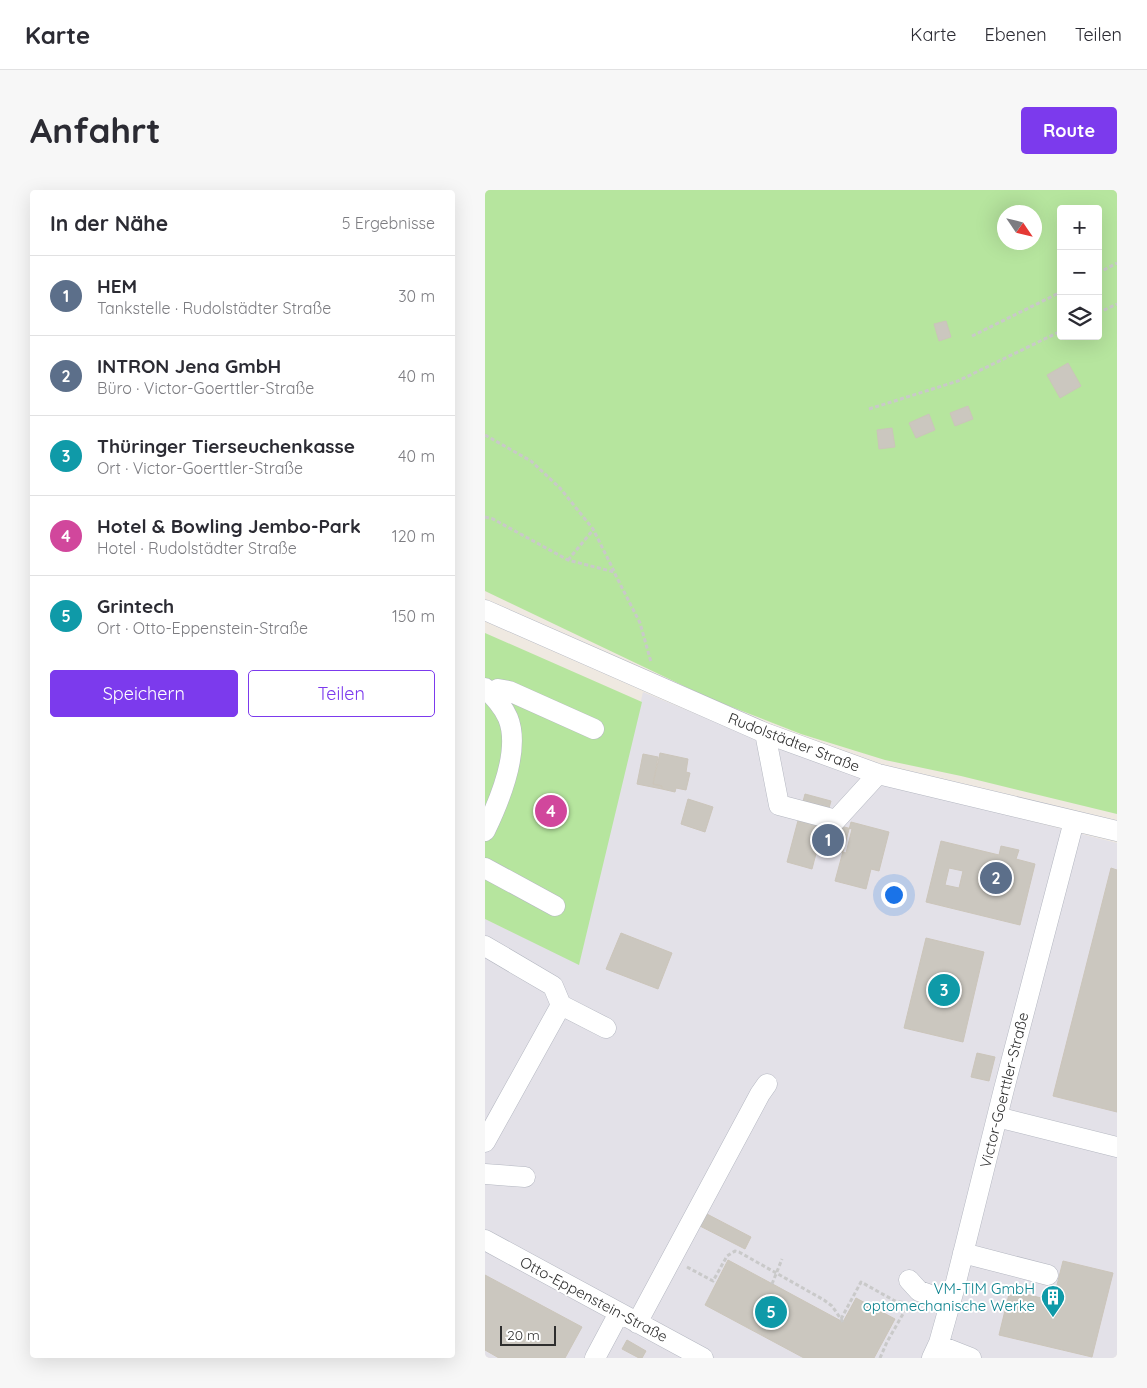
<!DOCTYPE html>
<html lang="de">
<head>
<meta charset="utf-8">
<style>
	body { margin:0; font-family:Quicksand,sans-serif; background:#f7f7f7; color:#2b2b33 }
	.controls { position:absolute; right:15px; top:15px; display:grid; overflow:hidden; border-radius:5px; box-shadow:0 5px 20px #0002 }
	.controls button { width:45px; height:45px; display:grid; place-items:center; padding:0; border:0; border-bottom:1px solid #e1e1e2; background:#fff; color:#2b2b33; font:25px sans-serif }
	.compass { position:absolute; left:512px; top:15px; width:45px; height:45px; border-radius:50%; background:#fff; box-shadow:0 5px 20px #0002; rotate:125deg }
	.scale { position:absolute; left:15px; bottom:12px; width:56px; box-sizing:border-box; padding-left:5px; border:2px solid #2e2e2e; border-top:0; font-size:14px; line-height:18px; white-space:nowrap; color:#2e2e2e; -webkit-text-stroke:4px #fff; paint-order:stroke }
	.you { position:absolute; left:408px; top:704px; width:18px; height:18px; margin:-12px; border:4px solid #fff; border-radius:50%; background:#1a73e8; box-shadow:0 0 0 8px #1a73e833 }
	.badge { display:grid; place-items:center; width:32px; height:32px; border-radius:50%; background:#7c3aed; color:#fff; font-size:16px; font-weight:700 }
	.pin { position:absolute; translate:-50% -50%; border:2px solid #fff; box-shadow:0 1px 5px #0006 }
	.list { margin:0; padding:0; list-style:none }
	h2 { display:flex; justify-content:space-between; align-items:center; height:65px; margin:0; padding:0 20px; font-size:21px }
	h2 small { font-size:16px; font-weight:400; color:#7c7c81 }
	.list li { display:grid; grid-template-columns:32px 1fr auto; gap:15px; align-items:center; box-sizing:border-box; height:80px; padding:0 20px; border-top:1px solid #e1e1e2 }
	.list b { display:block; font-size:19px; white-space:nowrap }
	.list p { margin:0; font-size:16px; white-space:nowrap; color:#7c7c81 }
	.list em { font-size:16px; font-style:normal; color:#7c7c81 }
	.actions { display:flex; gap:10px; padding:15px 20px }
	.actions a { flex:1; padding:11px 0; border:1px solid #7c3aed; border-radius:5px; text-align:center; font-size:18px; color:#7c3aed }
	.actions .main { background:#7c3aed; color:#fff }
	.icon { flex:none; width:28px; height:28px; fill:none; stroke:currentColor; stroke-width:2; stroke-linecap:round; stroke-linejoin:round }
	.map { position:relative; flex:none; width:632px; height:1168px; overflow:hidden; border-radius:5px }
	header { display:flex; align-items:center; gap:30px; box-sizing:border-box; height:70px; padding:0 25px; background:#fff; border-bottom:1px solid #e1e1e2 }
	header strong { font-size:24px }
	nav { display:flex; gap:28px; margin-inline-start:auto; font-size:18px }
	.intro { display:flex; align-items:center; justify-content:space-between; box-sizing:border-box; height:120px; padding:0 30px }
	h1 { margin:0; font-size:35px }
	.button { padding:12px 22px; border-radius:5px; background:#7c3aed; color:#fff; font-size:18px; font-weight:700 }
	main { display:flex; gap:30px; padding:0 30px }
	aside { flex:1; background:#fff; border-radius:5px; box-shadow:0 5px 20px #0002 }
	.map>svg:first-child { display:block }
	.industrial { fill:#e3e1e8 }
	.green { fill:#b6e59e; fill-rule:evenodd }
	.building { fill:#cbc7bf; stroke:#cbc5ba; fill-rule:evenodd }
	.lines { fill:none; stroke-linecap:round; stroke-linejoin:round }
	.minor-casing { stroke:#b4b7c1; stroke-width:21 }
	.path { stroke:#c9c9c9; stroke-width:3; stroke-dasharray:4 2.5; stroke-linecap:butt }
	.minor { stroke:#fff; stroke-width:20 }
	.labels { text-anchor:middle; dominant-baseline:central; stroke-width:4; stroke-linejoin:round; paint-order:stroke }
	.street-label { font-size:15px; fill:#2e2e2e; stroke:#fff }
	.culture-label { font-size:15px; fill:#0d838f; stroke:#fff; text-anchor:end }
</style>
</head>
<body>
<header>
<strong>Karte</strong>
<nav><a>Karte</a><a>Ebenen</a><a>Teilen</a></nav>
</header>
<div class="intro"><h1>Anfahrt</h1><a class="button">Route</a></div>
<main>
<aside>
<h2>In der Nähe<small>5 Ergebnisse</small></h2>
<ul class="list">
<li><span class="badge" style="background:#5c6f8a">1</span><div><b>HEM</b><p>Tankstelle · Rudolstädter Straße</p></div><em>30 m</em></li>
<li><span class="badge" style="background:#5c6f8a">2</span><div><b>INTRON Jena GmbH</b><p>Büro · Victor-Goerttler-Straße</p></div><em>40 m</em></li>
<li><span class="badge" style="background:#0f9aa8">3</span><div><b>Thüringer Tierseuchenkasse</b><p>Ort · Victor-Goerttler-Straße</p></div><em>40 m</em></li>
<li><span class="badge" style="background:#d1479c">4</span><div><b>Hotel &amp; Bowling Jembo-Park</b><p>Hotel · Rudolstädter Straße</p></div><em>120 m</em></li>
<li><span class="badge" style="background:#0f9aa8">5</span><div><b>Grintech</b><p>Ort · Otto-Eppenstein-Straße</p></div><em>150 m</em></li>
</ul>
<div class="actions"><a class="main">Speichern</a><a>Teilen</a></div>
</aside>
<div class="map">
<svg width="632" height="1168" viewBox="0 0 632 1168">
	<rect width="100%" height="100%" fill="#efe9e1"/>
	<path class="industrial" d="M158,502L295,559L541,630L632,653V1168H0V729L94,774Z"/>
	<path class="green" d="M0,0H632V624L476,586L400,570L316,544L226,509L0,401ZM576,19H613V146H576ZM520,22H550V52H520Z
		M0,443L157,512L94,775L0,729Z"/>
	<path class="building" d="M461,131L466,147L454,151L449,134Z
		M583,173L596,196L575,208L562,185Z
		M483,216L488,229L470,236L465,223Z
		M444,224L450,240L431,248L424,233Z
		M407,238L410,257L394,259L392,240Z
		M175,563L203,569L201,582L205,583L201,600L191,598L190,602L177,599V596L168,594Z
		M158,564L173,567L168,594L177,596V599L152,594Z
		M320,604L346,611L340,632L367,639L361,663L333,656L327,679L302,672Z
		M203,609L228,617L220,642L196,634Z
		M366,632L404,642L394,681L386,679L381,699L350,691Z
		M456,651L514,665L516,656L534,660L531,669L550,674L535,735L441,712ZM464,678L478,681L474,698L460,695Z
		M626,678L632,680V922L568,906Z
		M136,743L187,763L173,799L121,779Z
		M441,748L499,762L478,852L419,838Z
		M492,863L510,867L504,891L486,887Z
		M220,1023L266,1047L260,1059L213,1035Z
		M243,1070L358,1132L371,1108L410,1129L389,1168H319L220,1115Z
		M578,1071L628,1083L607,1167L514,1145L525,1100L568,1111Z
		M0,1085L97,1137L80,1168H14L0,1160Z
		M142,1150L161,1161L157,1168H154L137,1159Z"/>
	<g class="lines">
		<g class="minor-casing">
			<path id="minor" d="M0,420L280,543L393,584L632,641
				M0,498C9,507 18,516 23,528C36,560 14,612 0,641
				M6,503L13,499L24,501L109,539
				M280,543L294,615L351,630L393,584
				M0,678L70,716
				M0,756L68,796L76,815L0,952
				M76,815L121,838
				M512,927L632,957
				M0,984L40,987
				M0,1050L218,1168
				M478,1063L563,1085
				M424,1090L434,1101L465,1112
				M152,1133L275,904L282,894
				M453,1155L486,1168
				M110,1168L134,1123
				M447,1168L454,1153L470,1096L519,899L589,631"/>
		</g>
		<path class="path" d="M613,83L632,73
			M613,123L632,114
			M487,146L576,102
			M384,219L473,191L576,141
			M0,245L46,271L75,298L108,339L129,381
			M0,327L8,329L83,370L129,382L155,433L166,472
			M83,370L108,340
			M202,1077L228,1091L242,1066L250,1061L254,1062L339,1110L347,1116L358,1132
			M287,1094L297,1069
			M356,1129L376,1092L410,1111L420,1113
			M395,1168L402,1152L423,1115"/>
		<use href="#minor" class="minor"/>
	</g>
	<defs>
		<g id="building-pin" transform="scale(1.25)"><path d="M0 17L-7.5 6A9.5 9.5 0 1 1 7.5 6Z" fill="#0f9aa8" stroke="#fff"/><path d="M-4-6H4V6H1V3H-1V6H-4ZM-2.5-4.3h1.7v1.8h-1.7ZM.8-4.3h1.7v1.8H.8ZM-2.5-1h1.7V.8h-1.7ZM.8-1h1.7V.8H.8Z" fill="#fff"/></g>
	</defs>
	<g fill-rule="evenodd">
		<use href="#building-pin" x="568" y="1107"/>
	</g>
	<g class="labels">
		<g class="street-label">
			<text transform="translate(309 552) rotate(21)">Rudolstädter Straße</text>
			<text transform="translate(519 900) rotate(-76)">Victor-Goerttler-Straße</text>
			<text transform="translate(109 1109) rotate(28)">Otto-Eppenstein-Straße</text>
		</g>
		<g class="culture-label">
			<text x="550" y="1098">VM-TIM GmbH<tspan x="550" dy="17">optomechanische Werke</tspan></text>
		</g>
	</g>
</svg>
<div class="controls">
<button>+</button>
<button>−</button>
<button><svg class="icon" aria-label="layers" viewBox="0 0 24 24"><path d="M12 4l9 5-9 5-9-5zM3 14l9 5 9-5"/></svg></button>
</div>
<svg class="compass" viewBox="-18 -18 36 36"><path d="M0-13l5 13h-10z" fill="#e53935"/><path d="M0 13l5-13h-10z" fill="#7c7c81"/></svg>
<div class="scale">20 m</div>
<div class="you"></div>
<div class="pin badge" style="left:343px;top:650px;background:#5c6f8a">1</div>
<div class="pin badge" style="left:511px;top:688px;background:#5c6f8a">2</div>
<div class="pin badge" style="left:459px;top:800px;background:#0f9aa8">3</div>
<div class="pin badge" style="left:66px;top:621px;background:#d1479c">4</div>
<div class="pin badge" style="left:286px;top:1122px;background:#0f9aa8">5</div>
</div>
</main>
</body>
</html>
